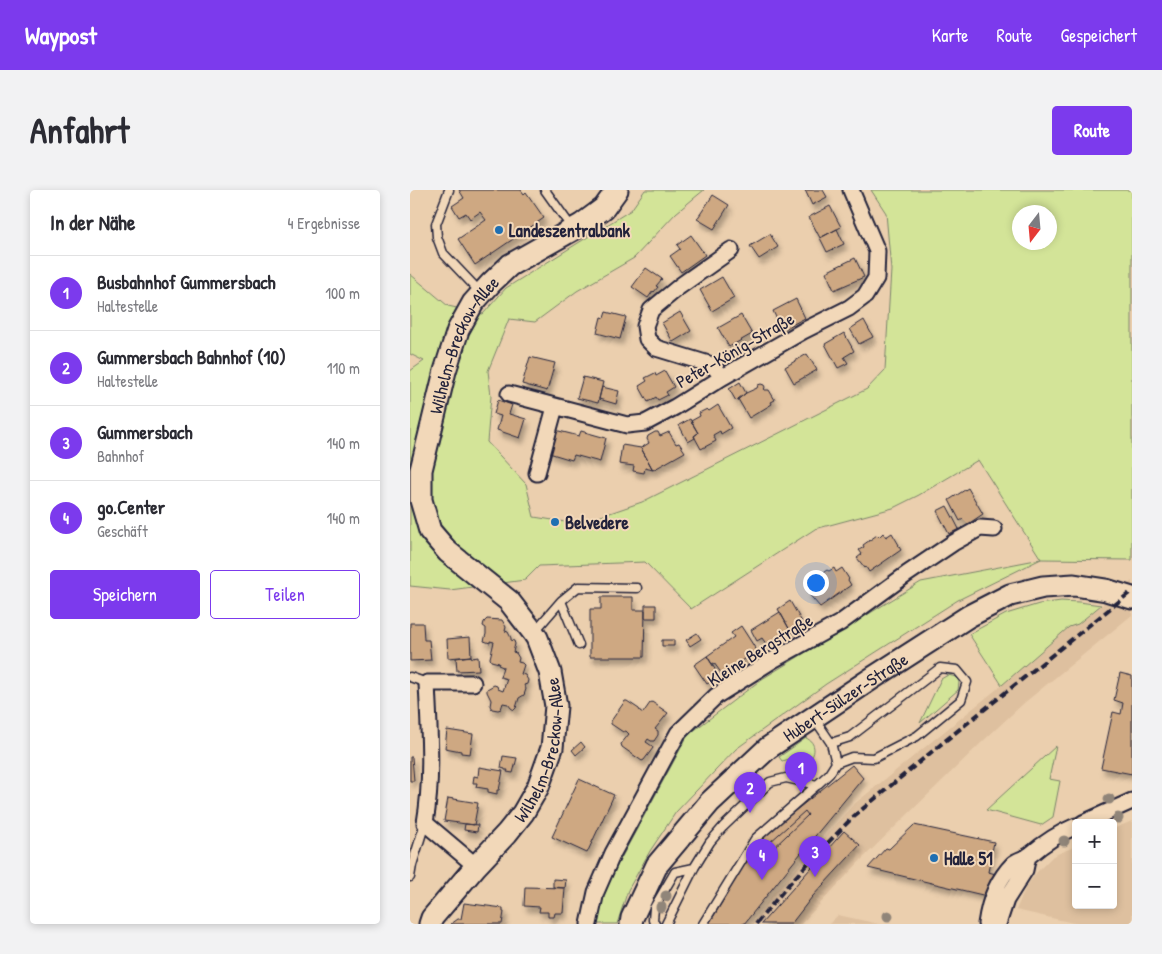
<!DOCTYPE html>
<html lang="de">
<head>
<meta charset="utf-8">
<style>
	body { margin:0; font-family:"Patrick Hand",sans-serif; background:#f2f2f3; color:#2b2b33 }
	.controls { position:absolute; right:15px; bottom:15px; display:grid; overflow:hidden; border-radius:5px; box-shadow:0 2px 8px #0003 }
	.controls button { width:45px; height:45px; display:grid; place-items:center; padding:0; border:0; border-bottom:1px solid #e1e1e2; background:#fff; color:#2b2b33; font:25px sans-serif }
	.compass { position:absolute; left:602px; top:15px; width:45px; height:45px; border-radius:50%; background:#fff; box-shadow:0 2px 8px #0003; rotate:196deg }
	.you { position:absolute; left:405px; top:392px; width:18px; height:18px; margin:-12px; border:4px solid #fff; border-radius:50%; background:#1a73e8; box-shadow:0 0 0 8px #1a73e833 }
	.badge { display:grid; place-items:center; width:32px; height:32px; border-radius:50%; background:#7c3aed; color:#fff; font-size:16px; font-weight:700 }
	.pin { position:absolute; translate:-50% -41px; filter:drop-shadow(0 1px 2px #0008) }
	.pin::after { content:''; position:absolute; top:26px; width:18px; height:15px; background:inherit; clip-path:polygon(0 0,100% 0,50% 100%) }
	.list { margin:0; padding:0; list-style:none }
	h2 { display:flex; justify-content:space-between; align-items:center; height:65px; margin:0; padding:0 20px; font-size:21px }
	h2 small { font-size:16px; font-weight:400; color:#7c7c81 }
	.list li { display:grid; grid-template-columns:32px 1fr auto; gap:15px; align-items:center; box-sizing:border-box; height:75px; padding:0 20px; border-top:1px solid #e1e1e2 }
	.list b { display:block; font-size:19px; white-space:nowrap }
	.list p { margin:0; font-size:16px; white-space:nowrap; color:#7c7c81 }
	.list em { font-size:16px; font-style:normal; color:#7c7c81 }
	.actions { display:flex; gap:10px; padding:15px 20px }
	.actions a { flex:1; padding:11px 0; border:1px solid #7c3aed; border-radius:5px; text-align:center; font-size:18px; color:#7c3aed }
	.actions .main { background:#7c3aed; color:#fff }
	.map { position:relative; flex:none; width:722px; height:734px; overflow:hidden; border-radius:5px }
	header { display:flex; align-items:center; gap:30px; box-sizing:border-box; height:70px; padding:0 25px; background:#7c3aed; color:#fff }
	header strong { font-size:24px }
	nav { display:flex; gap:28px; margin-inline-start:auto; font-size:18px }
	.intro { display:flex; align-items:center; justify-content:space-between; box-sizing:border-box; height:120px; padding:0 30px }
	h1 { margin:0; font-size:35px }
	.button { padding:12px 22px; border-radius:5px; background:#7c3aed; color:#fff; font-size:18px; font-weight:700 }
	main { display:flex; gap:30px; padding:0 30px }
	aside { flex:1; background:#fff; border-radius:5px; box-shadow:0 2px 8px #0003 }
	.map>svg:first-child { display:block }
	.built { fill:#dec09f }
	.green { fill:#d3e498; stroke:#7a836a; fill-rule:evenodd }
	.building { fill:#cea882; stroke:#22223b; filter:url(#shadow) }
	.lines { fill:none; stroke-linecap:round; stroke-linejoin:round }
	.lane-casing { stroke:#22223b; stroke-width:11 }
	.street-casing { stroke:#22223b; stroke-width:19 }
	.secondary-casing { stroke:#22223b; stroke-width:25 }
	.lane { stroke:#f2d8b9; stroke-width:8 }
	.street { stroke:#f2d8b9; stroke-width:15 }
	.secondary { stroke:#f2d8b9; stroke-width:21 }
	.rail { stroke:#22223b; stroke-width:4; stroke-dasharray:8 4; stroke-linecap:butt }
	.tree { fill:#908579 }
	.poi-dot { fill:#1f6fb2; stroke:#f2d8b9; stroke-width:2 }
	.labels { text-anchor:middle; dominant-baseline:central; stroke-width:4; stroke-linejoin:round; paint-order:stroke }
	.poi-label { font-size:18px; font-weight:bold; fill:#22223b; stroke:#f2d8b9; text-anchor:start }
	.street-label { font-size:18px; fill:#22223b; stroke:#f2d8b9 }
</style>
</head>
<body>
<header>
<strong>Waypost</strong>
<nav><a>Karte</a><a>Route</a><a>Gespeichert</a></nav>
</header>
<div class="intro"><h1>Anfahrt</h1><a class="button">Route</a></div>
<main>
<aside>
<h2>In der Nähe<small>4 Ergebnisse</small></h2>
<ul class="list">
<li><span class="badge">1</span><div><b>Busbahnhof Gummersbach</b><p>Haltestelle</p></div><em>100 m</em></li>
<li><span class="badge">2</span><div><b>Gummersbach Bahnhof (10)</b><p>Haltestelle</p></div><em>110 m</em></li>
<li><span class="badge">3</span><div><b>Gummersbach</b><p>Bahnhof</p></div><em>140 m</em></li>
<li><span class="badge">4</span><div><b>go.Center</b><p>Geschäft</p></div><em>140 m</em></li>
</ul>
<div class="actions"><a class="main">Speichern</a><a>Teilen</a></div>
</aside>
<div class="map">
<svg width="722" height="734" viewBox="0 0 722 734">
	<defs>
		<filter id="shadow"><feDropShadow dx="3" dy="5.5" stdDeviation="2.5" flood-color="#0004"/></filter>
	</defs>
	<rect width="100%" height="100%" fill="#ebcfae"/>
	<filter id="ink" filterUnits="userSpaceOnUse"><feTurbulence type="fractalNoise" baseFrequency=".02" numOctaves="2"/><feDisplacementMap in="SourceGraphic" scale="10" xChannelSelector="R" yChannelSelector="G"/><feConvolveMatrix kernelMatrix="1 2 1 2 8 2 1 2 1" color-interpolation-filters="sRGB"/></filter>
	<g filter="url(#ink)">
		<path class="built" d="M722,391V425L614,513L572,552L452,669L391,734H342L362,705L443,615L592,495L659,437L668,434Z
			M722,631V734H668L606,720L616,697L627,682L643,666L666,656V715H703V639Z
			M428,725L469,734H419Z"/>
		<path class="green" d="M235,0H294L266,23L224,68L167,101L125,132L99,129L78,181L81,206L77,252L116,294L124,327L168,334L232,312L457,199L475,180L481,80L476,23L461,0H722V370L631,369L548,410L416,494L326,559L266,622L240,661L218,700L207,734H186L190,716L196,696L278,545L352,489L511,392L631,369L568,270L509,305L483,318L405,339L281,419L235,372L129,376L115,390L40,400L0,396V181L14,171L0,164V84L38,116L73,124L96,98L221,20ZM610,22H640V52H610Z
			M651,411L669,412L691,415L668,434L659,437L592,495L559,444L596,424L629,414Z
			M538,485L546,487L549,492L548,500L510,533L531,489Z
			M396,548C406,552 407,565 397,572L380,569L372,571L369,567Z
			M646,556L639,589L650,591L643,627L631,635L576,620Z"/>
		<path class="building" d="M49,0H111L114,4L116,2L134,28L65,75L48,49L76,30L70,22L60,29L56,23L49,27L42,16L54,8Z
			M395,0H413L417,7L402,15Z
			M303,5L319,15L304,39L287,29Z
			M420,16L431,37L410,48L399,27Z
			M427,39L434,54L417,62L410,48Z
			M360,44L368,57L349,69L340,56Z
			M281,45L295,65L271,82L260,66L270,59L267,55Z
			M445,68L454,87L424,100L416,82Z
			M236,78L252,89L246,96L248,97L244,102L243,101L238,108L222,97Z
			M312,87L324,108L302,121L290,100Z
			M386,109L395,128L372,140L363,121Z
			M196,122L216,127L210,149L187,143L191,127L194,128Z
			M270,122L281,141L263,152L252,133Z
			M331,125L342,144L319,157L308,138Z
			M454,130L463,147L449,154L440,139Z
			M434,143L444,161L434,167L438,173L428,178L415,154Z
			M397,164L407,180L384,193L375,177Z
			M120,167L145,173L137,201L112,194Z
			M255,181L264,197L256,202L258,205L248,210L246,207L238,212L229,196L237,191L235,188L245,183L246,186Z
			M173,187L193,192L188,213L167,208Z
			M330,192L336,203L326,211L319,199Z
			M351,194L354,195L355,197L354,200H359L365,210L361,212L362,214L339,228L328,209L336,203L347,198L348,195Z
			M192,197L209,201L206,214L189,209Z
			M88,210L102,215L99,224L116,229L110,248L87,240L91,226L84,224Z
			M308,215L321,238L311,244L310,241L303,245L306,251L291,259L284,246L288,243L281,231L290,226L289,223L297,219L299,221Z
			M280,229L288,243L284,246L285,248L278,252L269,235Z
			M145,240L169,246L171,241L196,248L190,272L164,265L162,270L139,263Z
			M245,242H248L250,246L259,242L266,254L269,253L275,262L243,280L231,258L239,253L237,249L238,246Z
			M212,255L231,258L243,280L235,278L234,283L223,281L224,276L209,274Z
			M558,298L573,324L558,334L553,329L550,331L539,310Z
			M537,316L549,339L539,344L527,321Z
			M473,343L476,347L482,343L489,355H488L491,360L459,382L456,377L455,378L447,368L452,364L449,360L454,357L453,355L467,345L469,347Z
			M424,378L426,382L432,378L439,389L438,390L441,395L410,417L397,402L402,399L399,394L404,391L403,389L417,380L419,381Z
			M191,407H223V420H235L234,467H180V419H191Z
			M380,411L392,432L380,440L368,419Z
			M235,415H246V428H235Z
			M370,422L382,444L375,448L374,446L357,455L352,448L347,451L341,440Z
			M77,429L92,430L96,437L95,441L98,442L101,448V450L104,451L105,454L103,462L106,463L109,468L108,472L112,473L114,475L111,484L115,485L118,490L117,494L114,495L116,499L114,505L109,508L106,518L104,520L101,518L98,514L93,513L91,519L88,520L82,519L80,516L81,510L77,502V499L84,495L87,496L88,499L93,501L97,489L90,487L93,477L88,475L89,473L81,471L80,468L84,452L80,451V453L74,451L76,444V438L73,436L74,432Z
			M0,433H13L14,450H19L21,470L0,471Z
			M331,436L347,461L312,484L304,473L302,474L297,466L324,447L321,443Z
			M287,443L291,449L280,456L276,450Z
			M60,447L61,466L38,468L37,449Z
			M252,450H264V456H252Z
			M61,466L62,468L68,467L69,480L47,481L46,468Z
			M297,466L309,486L297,494L284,475Z
			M710,483L722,486V584L691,578L703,522L711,524L713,513L704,510Z
			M215,511H217L229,519L230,521L233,523L240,513L242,512L258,523L245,539L248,541V545L244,551H241L238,549L236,552L242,556L243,558L234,570L232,571L212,557L211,554L219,544L216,541L213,542L201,534V531Z
			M37,540L63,544L60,564L51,563V561L35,558Z
			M171,552L175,557L166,565L162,560Z
			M93,566L107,568L103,583L97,582L98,580H95V579L91,578Z
			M0,567H2L4,591H0Z
			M442,575L453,588L382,674L334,734H299L349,650Z
			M69,577L93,581L89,600H87V604L78,602V599L66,597L67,593H63L64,586L68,587Z
			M169,589L204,605L177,663L142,647Z
			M38,608L68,613L64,635L34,631Z
			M395,621L398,625L356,665L351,660Z
			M55,634L68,635L67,642L54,640Z
			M504,635L584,652L578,682L586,684L581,707L458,678L476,658L479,659Z
			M434,641L450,655L402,707L381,734H351Z
			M143,689L156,690L155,698L143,697Z
			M115,697L155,698L153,723H145L144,727H138V722H129L130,717L114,716Z
			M54,713L93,718V722H94L92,734H41L48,729H51Z"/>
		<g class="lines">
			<g class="lane-casing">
				<path id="lane" d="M39,0L26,34L27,47L33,63L70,102
					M135,0L162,38
					M151,411L168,397L227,398
					M125,441L151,411L169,455
					M0,487L17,493
					M421,553L440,547L530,478L547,480L557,492L551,510L507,546L464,568L442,567L426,573
					M0,687L2,675L15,633
					M245,734L243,730L244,718L265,682L284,678
					M256,734L284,678L300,652L313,637L360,592L376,588L407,595
					M293,734L345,649L407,595L419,584L426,573L421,553L404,528"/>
			</g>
			<g class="street-casing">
				<path id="street" d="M313,187L302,175L246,158L237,149L235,136L241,120L270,96L321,60
					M99,204L217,235L235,233L265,217L313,187L393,141L439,118L455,106L466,88L467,61L441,0
					M127,283L145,217
					M63,493H17C19,539 23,587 15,633L66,676
					M673,633L722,611
					M179,734L186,702L203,663L268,543L306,506L363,470L430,433L497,384L543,353L570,338L584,339
					M576,734C579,713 587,690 603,674C607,670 615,669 620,665C635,652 647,644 666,636
					M588,734L596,710L615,680L618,666"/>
			</g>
			<g class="secondary-casing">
				<g id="secondary">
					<path id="s1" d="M20,734L22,728L66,676L97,643L113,623L128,597L142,558L146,516L140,482L127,448L123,442L99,411L38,362L20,341L11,310V280L35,181L48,140L63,113L81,93L100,75L171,35L194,18L207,0"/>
					<path id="s2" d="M221,734L222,728L247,675L300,612L358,558L461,489L559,426L600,405L633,397L664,395L696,400L722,408"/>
				</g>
			</g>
			<use href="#lane" class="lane"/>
			<use href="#street" class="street"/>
			<use href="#secondary" class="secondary"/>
			<path class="rail" d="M346,734L379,694L401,670L444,626L530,555L722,401"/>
		</g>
		<g class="tree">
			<circle cx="699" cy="609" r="5.5"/>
			<circle cx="708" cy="628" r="5.5"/>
			<circle cx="654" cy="651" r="5.5"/>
			<circle cx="256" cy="706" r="5.5"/>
			<circle cx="251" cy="717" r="5.5"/>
			<circle cx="478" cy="726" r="5.5"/>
		</g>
	</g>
	<g class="poi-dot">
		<circle cx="89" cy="40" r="5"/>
		<circle cx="145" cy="332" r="5"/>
		<circle cx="524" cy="668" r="5"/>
	</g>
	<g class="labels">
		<g class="poi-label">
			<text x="99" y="40">Landeszentralbank</text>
			<text x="155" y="332">Belvedere</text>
			<text x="534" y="668">Halle 51</text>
		</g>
		<g class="street-label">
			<text stroke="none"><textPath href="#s1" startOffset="678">Wilhelm-Breckow-Allee</textPath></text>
			<text transform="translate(325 160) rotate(-30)">Peter-König-Straße</text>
			<text transform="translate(350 460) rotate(-32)">Kleine Bergstraße</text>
			<text stroke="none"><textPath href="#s2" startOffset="319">Hubert-Sülzer-Straße</textPath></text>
			<text stroke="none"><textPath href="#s1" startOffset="212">Wilhelm-Breckow-Allee</textPath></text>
		</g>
	</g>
</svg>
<div class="controls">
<button>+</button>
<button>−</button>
</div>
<svg class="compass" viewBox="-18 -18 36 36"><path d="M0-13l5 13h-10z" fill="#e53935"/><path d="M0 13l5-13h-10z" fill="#7c7c81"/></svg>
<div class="you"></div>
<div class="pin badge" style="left:391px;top:603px">1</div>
<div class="pin badge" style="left:340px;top:623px">2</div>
<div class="pin badge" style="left:405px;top:687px">3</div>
<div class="pin badge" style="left:352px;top:690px">4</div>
</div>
</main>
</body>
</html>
